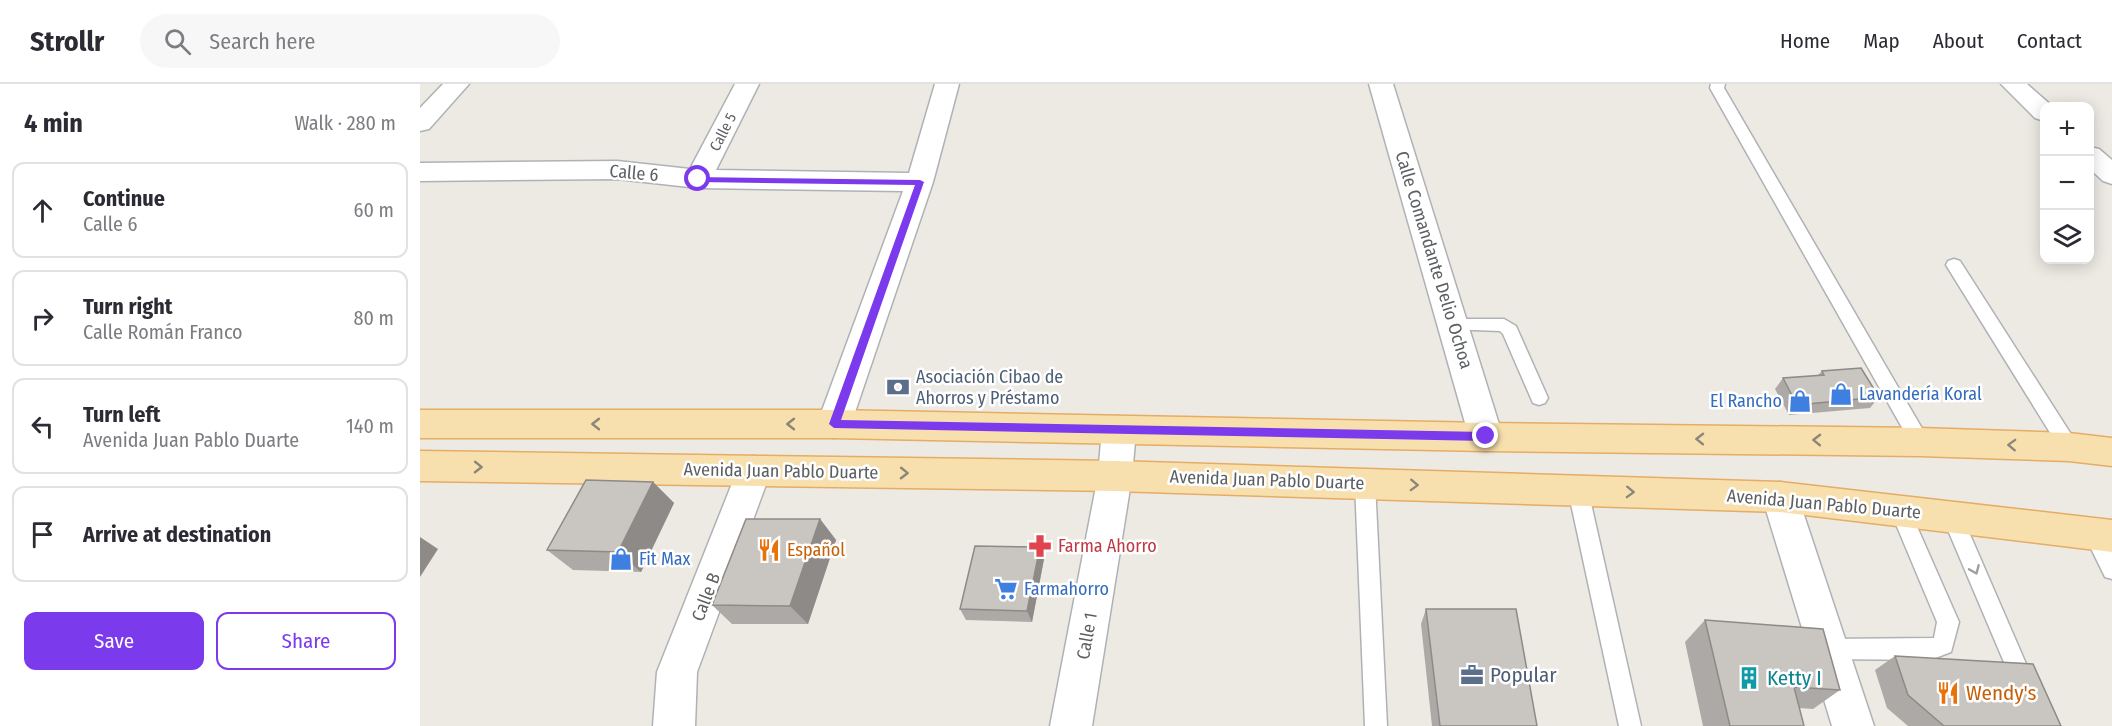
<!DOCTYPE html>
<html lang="en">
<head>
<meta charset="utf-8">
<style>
	body { margin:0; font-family:"Fira Sans Condensed",sans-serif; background:#f7f7f7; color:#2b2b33 }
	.controls { position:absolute; right:18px; top:18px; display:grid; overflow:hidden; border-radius:12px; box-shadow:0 3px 15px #0003 }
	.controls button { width:54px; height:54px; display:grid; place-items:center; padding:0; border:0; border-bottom:2px solid #e1e1e2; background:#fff; color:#2b2b33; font:30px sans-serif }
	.stop { position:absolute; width:18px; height:18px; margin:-14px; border:4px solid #7c3aed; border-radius:50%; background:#fff }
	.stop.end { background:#7c3aed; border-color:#fff; box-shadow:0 2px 6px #0008 }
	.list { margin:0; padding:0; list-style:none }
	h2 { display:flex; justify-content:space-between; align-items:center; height:78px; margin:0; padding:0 24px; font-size:26px }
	h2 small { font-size:20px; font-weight:400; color:#7c7c81 }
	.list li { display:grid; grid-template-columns:39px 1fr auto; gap:18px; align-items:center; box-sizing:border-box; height:96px; margin:0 12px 12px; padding:0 12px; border:2px solid #e1e1e2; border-radius:12px }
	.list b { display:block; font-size:22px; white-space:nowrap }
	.list p { margin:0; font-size:20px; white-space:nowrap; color:#7c7c81 }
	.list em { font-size:20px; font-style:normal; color:#7c7c81 }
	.actions { display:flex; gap:12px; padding:18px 24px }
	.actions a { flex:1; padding:14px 0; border:2px solid #7c3aed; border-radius:12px; text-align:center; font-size:21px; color:#7c3aed }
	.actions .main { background:#7c3aed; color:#fff }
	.icon { flex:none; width:33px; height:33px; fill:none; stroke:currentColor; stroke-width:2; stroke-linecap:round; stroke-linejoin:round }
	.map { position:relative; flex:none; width:1692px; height:642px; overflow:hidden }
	header { display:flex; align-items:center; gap:36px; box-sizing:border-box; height:84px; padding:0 30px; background:#fff; border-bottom:2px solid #e1e1e2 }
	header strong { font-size:28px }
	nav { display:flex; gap:33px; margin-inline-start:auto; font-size:21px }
	.search { width:420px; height:54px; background:#f7f7f7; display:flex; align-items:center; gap:15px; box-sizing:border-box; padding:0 21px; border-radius:33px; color:#7c7c81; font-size:22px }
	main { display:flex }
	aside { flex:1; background:#fff }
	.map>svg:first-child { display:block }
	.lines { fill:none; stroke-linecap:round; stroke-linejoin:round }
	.service-casing { stroke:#afb2b5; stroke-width:3 }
	.minor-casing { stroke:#afb2b5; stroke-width:3 }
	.primary-casing { stroke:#e5ac65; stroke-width:3 }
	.service { fill:#fff; fill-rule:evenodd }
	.minor { fill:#fff; fill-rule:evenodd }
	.primary { fill:#f8e0ae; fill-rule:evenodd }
	.wall { fill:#ada9a6 }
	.shaded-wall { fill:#8d8a87 }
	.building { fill:#c9c5c1; stroke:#8d8a87; stroke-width:1.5 }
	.oneway { stroke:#8b867a }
	.oneway2 { stroke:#9da0a1 }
	.route { fill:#7c3aed }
	.labels { text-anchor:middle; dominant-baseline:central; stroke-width:5; stroke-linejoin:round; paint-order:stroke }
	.far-street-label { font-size:15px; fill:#5c6063; stroke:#fff }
	.street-label { font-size:18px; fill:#5c6063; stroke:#fff }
	.service-label { font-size:18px; fill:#4e5e75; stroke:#fff; text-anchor:start }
	.shop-label { font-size:18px; fill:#366cbe; stroke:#fff; text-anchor:start }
	.health-label { font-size:18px; fill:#be3a42; stroke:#fff; text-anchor:start }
	.food-label { font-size:18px; fill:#c56008; stroke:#fff; text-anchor:start }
	.near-service-label { font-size:21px; fill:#4e5e75; stroke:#fff; text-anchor:start }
	.near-culture-label { font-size:21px; fill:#0d838f; stroke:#fff; text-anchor:start }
	.near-food-label { font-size:21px; fill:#c56008; stroke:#fff; text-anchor:start }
</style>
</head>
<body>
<header>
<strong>Strollr</strong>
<div class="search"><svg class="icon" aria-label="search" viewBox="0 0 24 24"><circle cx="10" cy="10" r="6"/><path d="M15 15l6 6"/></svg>Search here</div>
<nav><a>Home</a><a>Map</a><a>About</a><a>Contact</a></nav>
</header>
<main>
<aside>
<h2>4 min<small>Walk · 280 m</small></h2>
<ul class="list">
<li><svg class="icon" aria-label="ahead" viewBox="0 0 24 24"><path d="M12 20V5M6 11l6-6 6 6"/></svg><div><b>Continue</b><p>Calle 6</p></div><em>60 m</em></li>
<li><svg class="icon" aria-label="right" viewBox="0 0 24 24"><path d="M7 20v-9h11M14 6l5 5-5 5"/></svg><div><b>Turn right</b><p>Calle Román Franco</p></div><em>80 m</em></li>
<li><svg class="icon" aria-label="left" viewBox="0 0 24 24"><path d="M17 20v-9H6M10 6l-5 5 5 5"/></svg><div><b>Turn left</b><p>Avenida Juan Pablo Duarte</p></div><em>140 m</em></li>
<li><svg class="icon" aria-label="arrive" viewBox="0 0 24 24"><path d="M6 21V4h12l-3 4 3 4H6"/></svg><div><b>Arrive at destination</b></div></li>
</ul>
<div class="actions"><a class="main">Save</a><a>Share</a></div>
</aside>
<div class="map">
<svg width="1692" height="642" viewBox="0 0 1692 642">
	<rect width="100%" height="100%" fill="#edeae4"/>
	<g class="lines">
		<g class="service-casing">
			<path id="service" d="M1291,0H1305L1304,4L1507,353L1509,358L1507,363L1500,366L1493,363L1290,4Z
				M1534,175L1540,177L1656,358L1658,363L1656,368L1649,371L1642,368L1526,181L1528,177Z
				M1033,235H1084L1096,242L1128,314L1125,319L1119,321L1113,319L1083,250L1080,247L1027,245L1025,241L1027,237Z
				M945,391L952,393L955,399L967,642H945L935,399L938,393Z
				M1158,398L1165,400L1168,406L1221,642H1199L1148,406L1151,400Z
				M1480,418L1487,420L1539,538L1531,568L1510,576L1408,575L1400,572L1397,565L1400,558L1408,555L1514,554L1517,538L1470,426L1473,420Z
				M1532,423L1539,426L1542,432L1633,642H1611L1522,432L1525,426Z
				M1673,439L1680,442L1692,465V495L1685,493L1663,448L1666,442Z"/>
		</g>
		<g class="minor-casing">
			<path id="minor" d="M23,0H49L9,45L0,47V24Z
				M315,0H339L296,86L489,89L515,0H539L513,98L431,340L426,350L414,354L402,350L397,340L483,107L278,104L197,95L0,97V79L197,77L270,85Z
				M949,0H973L1083,353L1078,363L1066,367L1054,363L1049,353Z
				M1581,0H1607L1632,22H1624V37L1615,34Z
				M1670,63L1679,65L1692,76V100L1683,97L1670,85Z
				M699,332L711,336L716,346L712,392L672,642H630L678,392L682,346L687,336Z
				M334,372L346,377L351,387L277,588L275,642H233L237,588L317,387L322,377Z
				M1360,398L1373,402L1378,413L1454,642H1412L1342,413L1347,402Z"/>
		</g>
		<g class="primary-casing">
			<path id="primary" d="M0,326H414L1066,339L1500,344L1649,349L1692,354V382L1649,377L1500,372L1066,367L414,354H0Z
				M0,367L695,377L1360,398L1692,436V468L1360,428L695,407L0,397Z"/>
		</g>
		<use href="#service" class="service"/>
		<use href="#minor" class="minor"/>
		<use href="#primary" class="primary"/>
	</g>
	<path class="wall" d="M1402,287L1459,313L1450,324L1369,331L1355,305L1363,294L1397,292Z
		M233,398L254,419L221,488L153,486L127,466Z
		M400,435L416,456L388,540H312L292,521Z
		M620,463L624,475L612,538L546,536L540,525Z
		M1006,525L1117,642H1012L1001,540Z
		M1285,536L1420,606L1393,625L1379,624L1384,642H1283L1265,558Z
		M1475,572L1641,642H1488L1467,624L1455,586Z"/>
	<path class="shaded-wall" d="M233,398L254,419L221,488L198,468Z
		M400,435L416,456L388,540L370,522Z
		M0,453L18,465L0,493Z
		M620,463L624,475L612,538L607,527Z"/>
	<path class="building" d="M1441,284L1459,313L1377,321L1363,294L1404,291L1402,287Z
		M166,396L233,398L198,468L127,466Z
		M326,435H400L370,522L292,521Z
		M555,462L620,463L607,527L540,525Z
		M1006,525H1096L1117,642H1020Z
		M1285,536L1403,545L1420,606L1374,603L1384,642H1310Z
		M1475,572L1613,580L1641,642H1524L1488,611Z"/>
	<defs><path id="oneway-chevron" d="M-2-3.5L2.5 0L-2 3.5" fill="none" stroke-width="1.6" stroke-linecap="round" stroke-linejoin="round" transform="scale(1.5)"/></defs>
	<g class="oneway">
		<use href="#oneway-chevron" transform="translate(176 340) rotate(180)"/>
		<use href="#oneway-chevron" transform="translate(371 340) rotate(180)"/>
		<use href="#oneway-chevron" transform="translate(1280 355) rotate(-179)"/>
		<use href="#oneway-chevron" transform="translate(1397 356) rotate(-179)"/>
		<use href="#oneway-chevron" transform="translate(1592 361) rotate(-178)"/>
		<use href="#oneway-chevron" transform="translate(58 383) rotate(1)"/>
		<use href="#oneway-chevron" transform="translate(484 389) rotate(1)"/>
		<use href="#oneway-chevron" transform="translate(994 401) rotate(2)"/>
		<use href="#oneway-chevron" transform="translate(1210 408) rotate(2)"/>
	</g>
	<use class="oneway2" href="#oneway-chevron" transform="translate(1555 486) rotate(67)"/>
	<path class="route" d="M275,93L500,96L504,98L421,336L1066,348L1071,352L1066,357L414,344L409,340L495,101L278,98L275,97Z"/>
	<defs>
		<g id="bank-bare" transform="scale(1.8)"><path d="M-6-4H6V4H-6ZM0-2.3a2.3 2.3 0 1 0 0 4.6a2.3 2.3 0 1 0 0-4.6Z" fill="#5c6f8a" stroke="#fff" stroke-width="2.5" paint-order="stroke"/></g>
		<g id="shop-bare" transform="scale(1.8)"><path d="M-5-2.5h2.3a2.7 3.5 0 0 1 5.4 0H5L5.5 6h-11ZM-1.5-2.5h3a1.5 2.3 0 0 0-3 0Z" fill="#3f7fe0" stroke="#fff" stroke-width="2.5" paint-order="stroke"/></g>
		<g id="pharmacy-bare" transform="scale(1.8)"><path d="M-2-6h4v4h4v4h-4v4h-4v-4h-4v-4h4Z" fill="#e0444e" stroke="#fff" stroke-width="2.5" paint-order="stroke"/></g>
		<g id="restaurant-bare" transform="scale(1.8)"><path d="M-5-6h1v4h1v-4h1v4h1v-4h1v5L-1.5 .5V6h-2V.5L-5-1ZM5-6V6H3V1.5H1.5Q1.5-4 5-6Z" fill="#e8710a" stroke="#fff" stroke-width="2.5" paint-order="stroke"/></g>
		<g id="supermarket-bare" transform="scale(1.8)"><path d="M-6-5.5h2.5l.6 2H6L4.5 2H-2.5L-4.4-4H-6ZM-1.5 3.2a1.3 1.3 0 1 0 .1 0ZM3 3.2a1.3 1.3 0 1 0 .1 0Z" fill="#3f7fe0" stroke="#fff" stroke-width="2.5" paint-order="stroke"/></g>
		<g id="office-bare" transform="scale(1.8)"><path d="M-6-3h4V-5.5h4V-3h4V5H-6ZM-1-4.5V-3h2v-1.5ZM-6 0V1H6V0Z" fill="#5c6f8a" stroke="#fff" stroke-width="2.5" paint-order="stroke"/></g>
		<g id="building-bare" transform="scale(1.8)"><path d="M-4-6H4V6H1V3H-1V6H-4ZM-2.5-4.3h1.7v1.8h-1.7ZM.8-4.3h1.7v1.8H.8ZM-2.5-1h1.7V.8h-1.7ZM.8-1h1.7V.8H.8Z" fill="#0f9aa8" stroke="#fff" stroke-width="2.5" paint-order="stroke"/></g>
	</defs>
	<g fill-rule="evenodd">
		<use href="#bank-bare" x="478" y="303"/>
		<use href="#shop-bare" x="1421" y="310"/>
		<use href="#shop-bare" x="1380" y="317"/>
		<use href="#pharmacy-bare" x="620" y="462"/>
		<use href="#restaurant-bare" x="349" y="466"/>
		<use href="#shop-bare" x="201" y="475"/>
		<use href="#supermarket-bare" x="586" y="505"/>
		<use href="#office-bare" x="1052" y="591"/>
		<use href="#building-bare" x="1329" y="594"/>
		<use href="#restaurant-bare" x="1528" y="609"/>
	</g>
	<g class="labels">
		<g class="far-street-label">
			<text transform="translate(303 48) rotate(-63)">Calle 5</text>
		</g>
		<g class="street-label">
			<text transform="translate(214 89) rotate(5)">Calle 6</text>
			<text transform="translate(1014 176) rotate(73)">Calle Comandante Delio Ochoa</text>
			<text transform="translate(361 387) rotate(1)">Avenida Juan Pablo Duarte</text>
			<text transform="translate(847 396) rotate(2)">Avenida Juan Pablo Duarte</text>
			<text transform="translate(1404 420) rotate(5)">Avenida Juan Pablo Duarte</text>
			<text transform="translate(286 513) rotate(-69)">Calle B</text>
			<text transform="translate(667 552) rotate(-80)">Calle 1</text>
		</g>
		<g class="service-label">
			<text x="496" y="293">Asociación Cibao de<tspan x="496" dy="21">Ahorros y Préstamo</tspan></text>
		</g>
		<g class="shop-label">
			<text x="1439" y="310">Lavandería Koral</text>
			<text x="1362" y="317" text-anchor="end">El Rancho</text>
			<text x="219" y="475">Fit Max</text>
			<text x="604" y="505">Farmahorro</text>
		</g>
		<g class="health-label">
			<text x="638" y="462">Farma Ahorro</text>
		</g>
		<g class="food-label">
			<text x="367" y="466">Español</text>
		</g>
		<g class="near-service-label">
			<text x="1070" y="591">Popular</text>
		</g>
		<g class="near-culture-label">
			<text x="1347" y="594">Ketty I</text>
		</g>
		<g class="near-food-label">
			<text x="1546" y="609">Wendy's</text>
		</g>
	</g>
</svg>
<div class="controls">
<button>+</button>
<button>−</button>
<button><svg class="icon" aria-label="layers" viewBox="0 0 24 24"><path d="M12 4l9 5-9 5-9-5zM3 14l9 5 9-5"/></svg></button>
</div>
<div class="stop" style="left:278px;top:95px"></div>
<div class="stop end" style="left:1066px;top:352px"></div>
</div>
</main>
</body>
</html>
